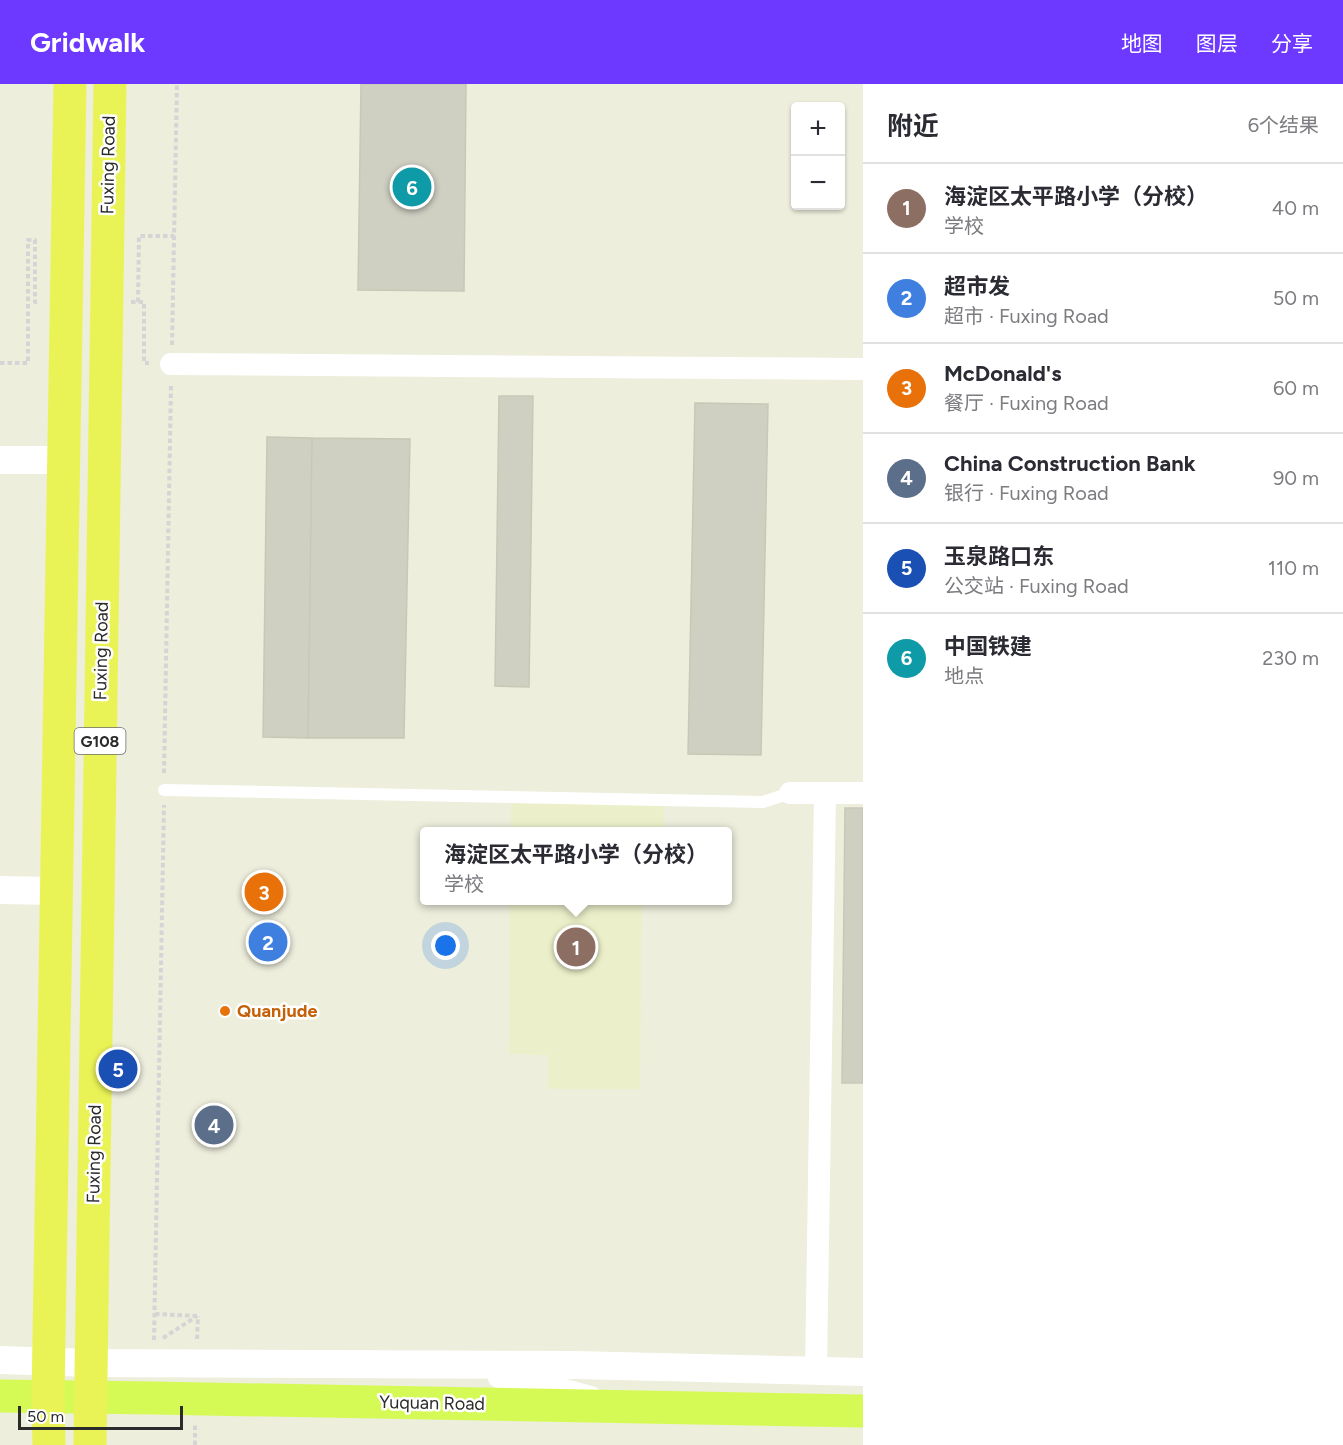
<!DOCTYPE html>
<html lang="zh">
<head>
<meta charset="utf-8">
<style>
	body { margin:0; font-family:Figtree,"Noto Sans SC",sans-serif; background:#f7f7f7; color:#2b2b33 }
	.controls { position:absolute; right:18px; top:18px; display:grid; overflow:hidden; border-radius:6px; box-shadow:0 2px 4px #0004 }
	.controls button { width:54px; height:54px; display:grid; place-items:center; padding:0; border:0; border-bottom:2px solid #e1e1e2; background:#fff; color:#2b2b33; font:30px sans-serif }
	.scale { position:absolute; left:18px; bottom:15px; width:165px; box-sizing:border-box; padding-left:6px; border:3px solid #2b2b2b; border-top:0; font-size:16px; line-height:21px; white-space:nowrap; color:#2b2b2b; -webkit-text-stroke:4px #fff; paint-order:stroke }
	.you { position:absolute; left:446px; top:862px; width:21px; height:21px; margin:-15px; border:4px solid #fff; border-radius:50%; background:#1a73e8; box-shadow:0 0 0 9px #1a73e833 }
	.badge { display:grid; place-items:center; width:39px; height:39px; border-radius:50%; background:#6d38ff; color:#fff; font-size:20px; font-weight:700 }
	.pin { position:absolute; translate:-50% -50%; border:3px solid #fff; box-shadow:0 2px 6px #0006 }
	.popup { position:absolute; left:420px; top:743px; width:312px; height:78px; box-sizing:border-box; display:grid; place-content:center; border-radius:6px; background:#fff; filter:drop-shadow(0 2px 4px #0005); font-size:20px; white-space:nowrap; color:#7c7c81 }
	.popup b { font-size:22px; color:#2b2b33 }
	.popup::after { content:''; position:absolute; left:50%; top:100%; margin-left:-12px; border:12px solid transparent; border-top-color:#fff }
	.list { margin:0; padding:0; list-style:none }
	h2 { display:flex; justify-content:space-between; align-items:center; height:78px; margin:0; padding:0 24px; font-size:26px }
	h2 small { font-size:20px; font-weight:400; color:#7c7c81 }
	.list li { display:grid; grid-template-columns:39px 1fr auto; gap:18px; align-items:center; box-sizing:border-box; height:90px; padding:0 24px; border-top:2px solid #e1e1e2 }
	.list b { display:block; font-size:22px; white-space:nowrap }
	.list p { margin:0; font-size:20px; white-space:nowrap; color:#7c7c81 }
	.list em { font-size:20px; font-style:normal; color:#7c7c81 }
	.map { position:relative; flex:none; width:863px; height:1361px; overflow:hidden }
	header { display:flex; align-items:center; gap:36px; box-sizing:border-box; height:84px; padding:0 30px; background:#6d38ff; color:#fff }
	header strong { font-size:28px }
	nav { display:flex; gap:33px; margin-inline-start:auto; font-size:21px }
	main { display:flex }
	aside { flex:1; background:#fff }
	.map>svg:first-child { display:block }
	.education { fill:#ecf0ca }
	.building { fill:#cfd0c2; stroke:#c7c9b5; stroke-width:1.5 }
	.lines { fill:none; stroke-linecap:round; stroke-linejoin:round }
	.path { stroke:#d5d5d5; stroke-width:4; stroke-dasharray:4.5 3; stroke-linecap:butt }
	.service { stroke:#fff; stroke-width:12 }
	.minor { stroke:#fff; stroke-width:22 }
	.tertiary { stroke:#fff; stroke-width:28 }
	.primary { stroke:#d6fa55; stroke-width:33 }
	.trunk { stroke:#eaf356; stroke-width:33 }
	.food-dot { fill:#e8710a; stroke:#fff; stroke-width:2 }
	.labels { text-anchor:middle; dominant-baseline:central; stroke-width:5; stroke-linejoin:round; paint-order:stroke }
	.shield { fill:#fff; stroke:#6b6b6b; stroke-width:1.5 }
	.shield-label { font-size:16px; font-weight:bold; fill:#2b2b2b }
	.street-label { font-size:18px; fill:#2b2b2b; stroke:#fff }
	.food-label { font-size:18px; font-weight:bold; fill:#c56008; stroke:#fff; text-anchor:start }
</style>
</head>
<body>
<header>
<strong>Gridwalk</strong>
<nav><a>地图</a><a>图层</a><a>分享</a></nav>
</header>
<main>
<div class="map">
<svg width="863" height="1361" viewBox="0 0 863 1361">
	<rect width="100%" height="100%" fill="#edeedc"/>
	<path class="education" d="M511,717L664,718L663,747L511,748Z
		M510,817H642L640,1005H547L548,971L509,970Z"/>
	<path class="building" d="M361,0H466L464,207L358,206Z
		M499,312H533L529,603L495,602Z
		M695,319L768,320L761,671L688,670Z
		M267,353L312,354L308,654L263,653Z
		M312,354L410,355L404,654H308Z
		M845,724H863V999H842Z"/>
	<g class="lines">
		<path class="path" d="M131,218H144V279H149
			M138,218L139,152H174
			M172,261L177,0
			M0,279H28V156H35V218H40
			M164,689L171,301
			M155,1230L198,1232
			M163,1254L197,1232
			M197,1255L198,1232
			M154,1256L164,721
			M195,1361V1341"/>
		<path class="service" d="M164,706L763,718L790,709"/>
		<path class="minor" d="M171,280L863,285
			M790,709H863
			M816,1287L825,709"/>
		<path class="tertiary" d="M0,376H64
			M0,806L56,807
			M0,1276L91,1279L575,1281L863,1288
			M501,1291L590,1316"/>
		<path class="primary" d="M0,1312L153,1314L863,1327"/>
		<path class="trunk" d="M49,1361L48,1313L70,0
			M90,1361L110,0"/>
	</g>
	<circle class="food-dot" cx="225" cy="927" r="6"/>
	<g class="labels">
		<rect class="shield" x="74.5" y="644" width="51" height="26" rx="4.5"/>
		<g class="shield-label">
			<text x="100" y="657">G108</text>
		</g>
		<g class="street-label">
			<text transform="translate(108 81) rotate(-89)">Fuxing Road</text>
			<text transform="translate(101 567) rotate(-89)">Fuxing Road</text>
			<text transform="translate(94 1070) rotate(-89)">Fuxing Road</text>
			<text transform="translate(432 1319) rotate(1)">Yuquan Road</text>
		</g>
		<g class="food-label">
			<text x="237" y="927">Quanjude</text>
		</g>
	</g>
</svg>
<div class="controls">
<button>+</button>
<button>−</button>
</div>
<div class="scale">50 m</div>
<div class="you"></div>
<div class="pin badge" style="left:576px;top:863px;background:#8d6e63">1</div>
<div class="popup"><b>海淀区太平路小学（分校）</b>学校</div>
<div class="pin badge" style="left:268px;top:858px;background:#3f7fe0">2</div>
<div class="pin badge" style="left:264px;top:808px;background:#e8710a">3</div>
<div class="pin badge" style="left:214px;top:1041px;background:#5c6f8a">4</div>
<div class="pin badge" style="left:118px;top:985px;background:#1a4fb4">5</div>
<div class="pin badge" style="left:412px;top:103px;background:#0f9aa8">6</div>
</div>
<aside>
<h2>附近<small>6个结果</small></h2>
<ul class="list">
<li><span class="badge" style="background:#8d6e63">1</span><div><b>海淀区太平路小学（分校）</b><p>学校</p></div><em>40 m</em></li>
<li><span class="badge" style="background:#3f7fe0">2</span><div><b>超市发</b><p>超市 · Fuxing Road</p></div><em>50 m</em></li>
<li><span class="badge" style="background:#e8710a">3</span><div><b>McDonald's</b><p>餐厅 · Fuxing Road</p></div><em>60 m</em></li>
<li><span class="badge" style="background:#5c6f8a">4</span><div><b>China Construction Bank</b><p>银行 · Fuxing Road</p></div><em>90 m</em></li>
<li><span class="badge" style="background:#1a4fb4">5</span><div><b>玉泉路口东</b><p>公交站 · Fuxing Road</p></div><em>110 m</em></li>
<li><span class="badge" style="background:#0f9aa8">6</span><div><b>中国铁建</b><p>地点</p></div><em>230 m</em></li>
</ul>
</aside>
</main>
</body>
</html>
